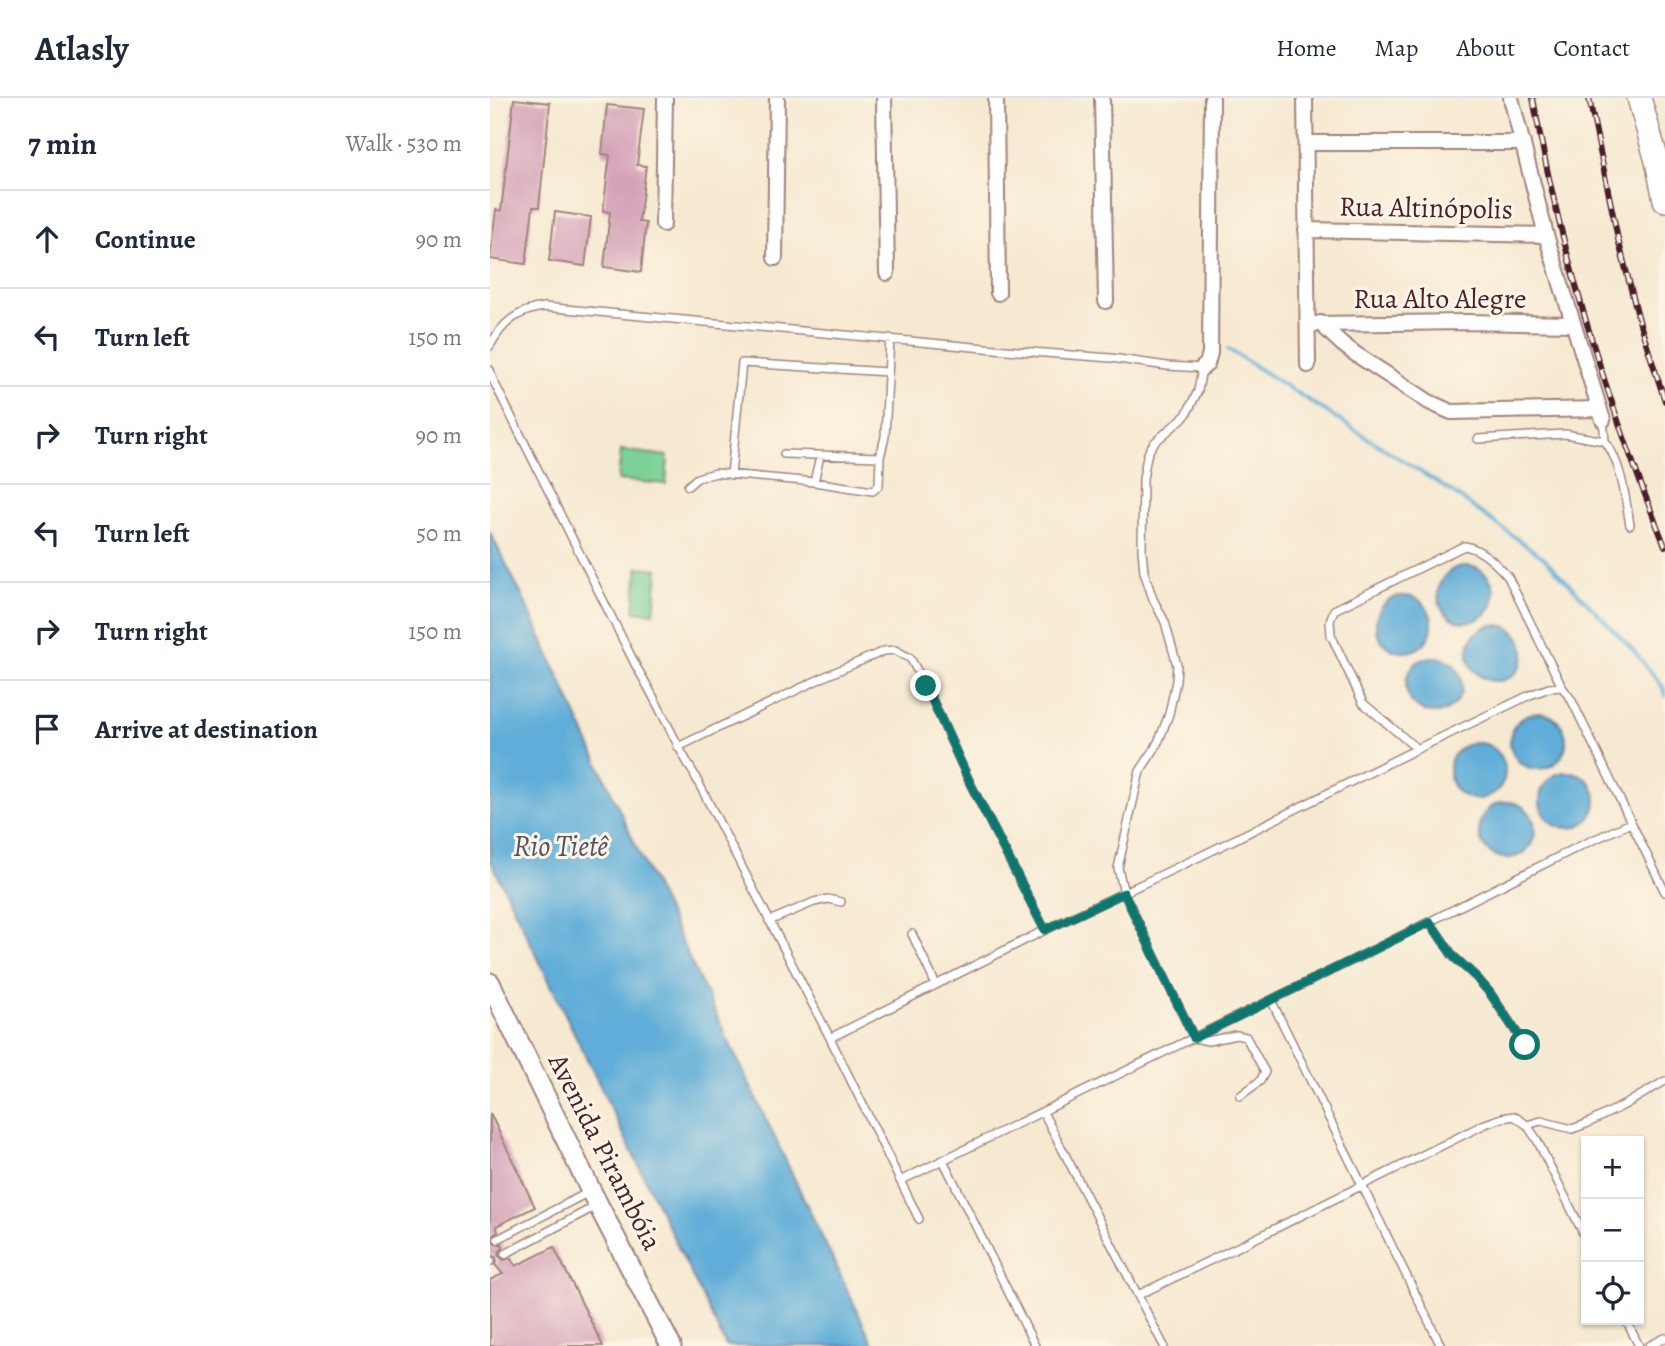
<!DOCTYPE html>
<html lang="en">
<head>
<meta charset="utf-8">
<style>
	body { margin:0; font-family:Alegreya,serif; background:#f2f2f3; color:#1f2937 }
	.controls { position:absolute; right:21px; bottom:21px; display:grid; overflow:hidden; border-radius:0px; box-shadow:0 2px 5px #0004 }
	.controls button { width:63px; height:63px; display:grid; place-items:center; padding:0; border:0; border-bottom:2px solid #e0e1e3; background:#fff; color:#1f2937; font:35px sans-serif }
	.stop { position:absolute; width:21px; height:21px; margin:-16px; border:5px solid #0f766e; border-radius:50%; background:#fff }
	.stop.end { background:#0f766e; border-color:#fff; box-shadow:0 2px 7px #0008 }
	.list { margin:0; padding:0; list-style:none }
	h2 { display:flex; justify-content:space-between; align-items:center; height:91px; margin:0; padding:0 28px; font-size:30px }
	h2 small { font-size:23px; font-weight:400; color:#747a83 }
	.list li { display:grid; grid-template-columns:46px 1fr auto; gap:21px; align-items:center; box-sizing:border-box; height:98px; padding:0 28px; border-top:2px solid #e0e1e3 }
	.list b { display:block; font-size:26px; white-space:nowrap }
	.list em { font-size:23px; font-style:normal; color:#747a83 }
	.icon { flex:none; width:38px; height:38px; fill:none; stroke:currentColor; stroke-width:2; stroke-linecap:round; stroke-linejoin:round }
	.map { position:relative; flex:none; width:1175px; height:1248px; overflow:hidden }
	header { display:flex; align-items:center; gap:42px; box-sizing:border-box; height:98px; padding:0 35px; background:#fff; border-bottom:2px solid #e0e1e3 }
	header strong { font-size:33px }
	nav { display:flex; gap:38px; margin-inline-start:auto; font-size:24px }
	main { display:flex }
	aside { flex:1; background:#fff }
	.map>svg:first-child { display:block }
	.green { fill:#7bd296; stroke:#627860; stroke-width:2 }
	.water { fill:#5eadd8; stroke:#546682; stroke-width:2 }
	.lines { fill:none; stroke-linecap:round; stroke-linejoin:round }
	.stream { stroke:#5eadd8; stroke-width:3.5 }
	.building { fill:#d4a1b7 }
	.service-casing { stroke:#a0847e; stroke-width:10 }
	.minor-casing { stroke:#a0847e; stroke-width:18 }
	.secondary-casing { stroke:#a0847e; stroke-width:23 }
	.primary-casing { stroke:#a0847e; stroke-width:26 }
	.service { stroke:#fff; stroke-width:7 }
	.minor { stroke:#fff; stroke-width:14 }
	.secondary { stroke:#fff; stroke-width:19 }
	.primary { stroke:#fff; stroke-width:23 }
	.rail-casing { stroke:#4a1f2b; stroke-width:6 }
	.rail { stroke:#fcf5e5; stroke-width:3.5; stroke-dasharray:10; stroke-linecap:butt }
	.route { stroke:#0f766e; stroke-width:9 }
	.labels { text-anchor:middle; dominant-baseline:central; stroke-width:6; stroke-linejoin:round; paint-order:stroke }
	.street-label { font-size:28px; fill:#4a1f2b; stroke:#fcf5e5 }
	.water-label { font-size:30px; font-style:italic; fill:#515168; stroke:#fcf5e5 }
</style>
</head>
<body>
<header>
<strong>Atlasly</strong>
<nav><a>Home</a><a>Map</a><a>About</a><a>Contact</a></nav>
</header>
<main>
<aside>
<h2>7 min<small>Walk · 530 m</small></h2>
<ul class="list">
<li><svg class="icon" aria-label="ahead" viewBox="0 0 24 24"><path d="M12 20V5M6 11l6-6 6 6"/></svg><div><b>Continue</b></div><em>90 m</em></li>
<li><svg class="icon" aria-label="left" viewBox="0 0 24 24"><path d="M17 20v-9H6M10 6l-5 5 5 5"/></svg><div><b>Turn left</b></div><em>150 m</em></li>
<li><svg class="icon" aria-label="right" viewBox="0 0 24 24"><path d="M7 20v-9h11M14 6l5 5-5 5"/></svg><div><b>Turn right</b></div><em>90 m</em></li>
<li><svg class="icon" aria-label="left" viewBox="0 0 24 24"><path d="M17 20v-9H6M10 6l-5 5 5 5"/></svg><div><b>Turn left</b></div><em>50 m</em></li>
<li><svg class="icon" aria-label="right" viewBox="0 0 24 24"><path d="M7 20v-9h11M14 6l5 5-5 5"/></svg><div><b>Turn right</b></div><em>150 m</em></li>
<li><svg class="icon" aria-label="arrive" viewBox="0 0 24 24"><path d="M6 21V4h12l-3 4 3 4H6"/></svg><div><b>Arrive at destination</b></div></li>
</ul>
</aside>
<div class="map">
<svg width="1175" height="1248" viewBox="0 0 1175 1248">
	<rect width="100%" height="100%" fill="#fcf5e5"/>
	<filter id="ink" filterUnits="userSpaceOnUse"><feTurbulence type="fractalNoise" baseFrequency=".0143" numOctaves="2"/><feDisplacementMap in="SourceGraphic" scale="14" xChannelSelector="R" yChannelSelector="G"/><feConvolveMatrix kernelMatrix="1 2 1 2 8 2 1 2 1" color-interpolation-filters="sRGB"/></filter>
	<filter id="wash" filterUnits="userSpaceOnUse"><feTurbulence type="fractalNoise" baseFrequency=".00686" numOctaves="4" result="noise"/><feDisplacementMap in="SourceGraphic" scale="28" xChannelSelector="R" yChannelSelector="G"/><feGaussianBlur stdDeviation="1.57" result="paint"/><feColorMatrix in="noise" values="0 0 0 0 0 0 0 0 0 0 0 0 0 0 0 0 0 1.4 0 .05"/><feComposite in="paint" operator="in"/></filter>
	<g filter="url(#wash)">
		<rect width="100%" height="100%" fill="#f6e9d1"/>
		<path class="green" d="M131,352L178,358L176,386L128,382Z
			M148,469L168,471L164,515L144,513Z"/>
		<path class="water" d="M0,434L35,504L150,757L384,1248H236L0,761Z
			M948 496a28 28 0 1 1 56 0a28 28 0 1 1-56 0Z
			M886 526a28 28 0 1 1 56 0a28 28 0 1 1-56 0Z
			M978 555a28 28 0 1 1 56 0a28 28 0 1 1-56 0Z
			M916 587a28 28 0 1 1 56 0a28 28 0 1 1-56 0Z
			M1020 643a28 28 0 1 1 56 0a28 28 0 1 1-56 0Z
			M959 673a28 28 0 1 1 56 0a28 28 0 1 1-56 0Z
			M1050 702a28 28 0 1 1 56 0a28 28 0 1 1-56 0Z
			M989 732a28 28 0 1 1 56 0a28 28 0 1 1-56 0Z"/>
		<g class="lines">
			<path class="stream" d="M738,251L959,392L1054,460L1143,552L1173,589L1175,598"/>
		</g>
		<g id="blocks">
			<path class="building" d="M24,1L60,5L49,109H43L36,166L0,161L6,112L11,113Z
				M117,7L154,11L147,67L156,68L149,124L156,125L151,174L114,169L120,114L113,113L120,57L112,56Z
				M65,114L101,119L95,168L59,163Z
				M0,1015L45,1109L6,1128L8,1134L3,1137L2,1141L5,1146H12L13,1150L10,1153L9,1158L14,1162L20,1160L26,1168L64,1149L113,1248H0V1182L13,1176L5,1167L7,1164L6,1159L0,1157Z"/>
		</g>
	</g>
	<g filter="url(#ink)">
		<use href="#blocks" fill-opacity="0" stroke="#a0847e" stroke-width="2"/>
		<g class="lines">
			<g class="service-casing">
				<path id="service" d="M0,248C12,225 28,212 54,209L516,252L621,260L677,268L712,270L708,293L696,317L664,345L660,351L657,358L653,381L652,452L654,474L663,501L675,524L687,567L686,583L679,616L670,640L664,652L650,673L628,770L634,795L704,940L718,943L746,937L756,939L775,974L770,983L750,998
					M0,272L3,282L147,570C168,604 183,641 204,676L340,940L429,1121
					M1113,322L1115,343
					M988,341L1075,336L1115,343C1132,366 1135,399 1140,427
					M294,356L390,359L395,339L400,240
					M241,377L252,265L398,274
					M324,384L330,358
					M198,388L207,380L226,375L324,384L383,393L389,387L390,359
					M188,649L338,577L394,553L405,552L420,560L436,588L480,685L555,832
					M927,651L873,605L841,537L840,523L844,512L974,448C991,450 1007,466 1018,479L1072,589
					M279,823L324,804L338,801L351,804
					M940,824L963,858L986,879L1000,895L1035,947
					M422,836L446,887
					M781,902L951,1248
					M340,940L555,832L711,758L927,651L1040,597L1059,590L1072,589L1081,601L1175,794
					M553,1014L674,1248
					M1037,1027L1051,1023L1082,1031L1096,1026L1136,1006L1175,983
					M453,1062L545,1248
					M410,1083L871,858L1092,747L1141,725
					M8,1141L101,1093
					M15,1156L108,1107
					M0,1163H1
					M648,1197L752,1147L995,1026L1012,1020L1024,1018L1037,1027L1047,1042L1096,1141
					M1136,1222L1149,1248
					M1159,1248L1175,1240"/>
			</g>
			<g class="minor-casing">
				<path id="minor" d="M394,0L397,175
					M506,0L508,195
					M612,0L616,203
					M815,0L818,267
					M1021,0L1056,137L1113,322
					M816,45H1033
					M173,126L175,0
					M816,132L1056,137
					M285,160L287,0
					M830,225L851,245L864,255L939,304L961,314L1109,311
					M826,226L976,224L1083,226
					M712,270L717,266L720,255L722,0"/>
			</g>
			<g class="secondary-casing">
				<path id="secondary" d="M0,885L101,1093L181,1248"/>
			</g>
			<g class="primary-casing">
				<path id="primary" d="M1149,0L1167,63L1175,102"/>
			</g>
			<use href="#service" class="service"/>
			<use href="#minor" class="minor"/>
			<use href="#secondary" class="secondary"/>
			<use href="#primary" class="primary"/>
			<g class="rail-casing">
				<path id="rail" d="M1043,0C1070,153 1117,304 1175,448
					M1099,0L1128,141L1150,226L1175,303"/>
			</g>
			<use href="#rail" class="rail"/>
		</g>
	</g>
	<g class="lines" filter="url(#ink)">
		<path class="route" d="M436,588L480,685L555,832L634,795L704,940L940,824L963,858L986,879L1000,895L1035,947"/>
	</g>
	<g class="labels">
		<g class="street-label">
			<text transform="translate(936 110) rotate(1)">Rua Altinópolis</text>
			<text x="950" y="201">Rua Alto Alegre</text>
			<text transform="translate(115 1054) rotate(63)">Avenida Pirambóia</text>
		</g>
		<g class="water-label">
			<text x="70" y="748">Rio Tietê</text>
		</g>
	</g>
</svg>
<div class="controls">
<button>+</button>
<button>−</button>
<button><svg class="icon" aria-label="locate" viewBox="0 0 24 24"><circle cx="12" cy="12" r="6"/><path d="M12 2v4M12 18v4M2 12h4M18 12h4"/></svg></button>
</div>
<div class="stop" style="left:1035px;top:947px"></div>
<div class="stop end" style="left:436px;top:588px"></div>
</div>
</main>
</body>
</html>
